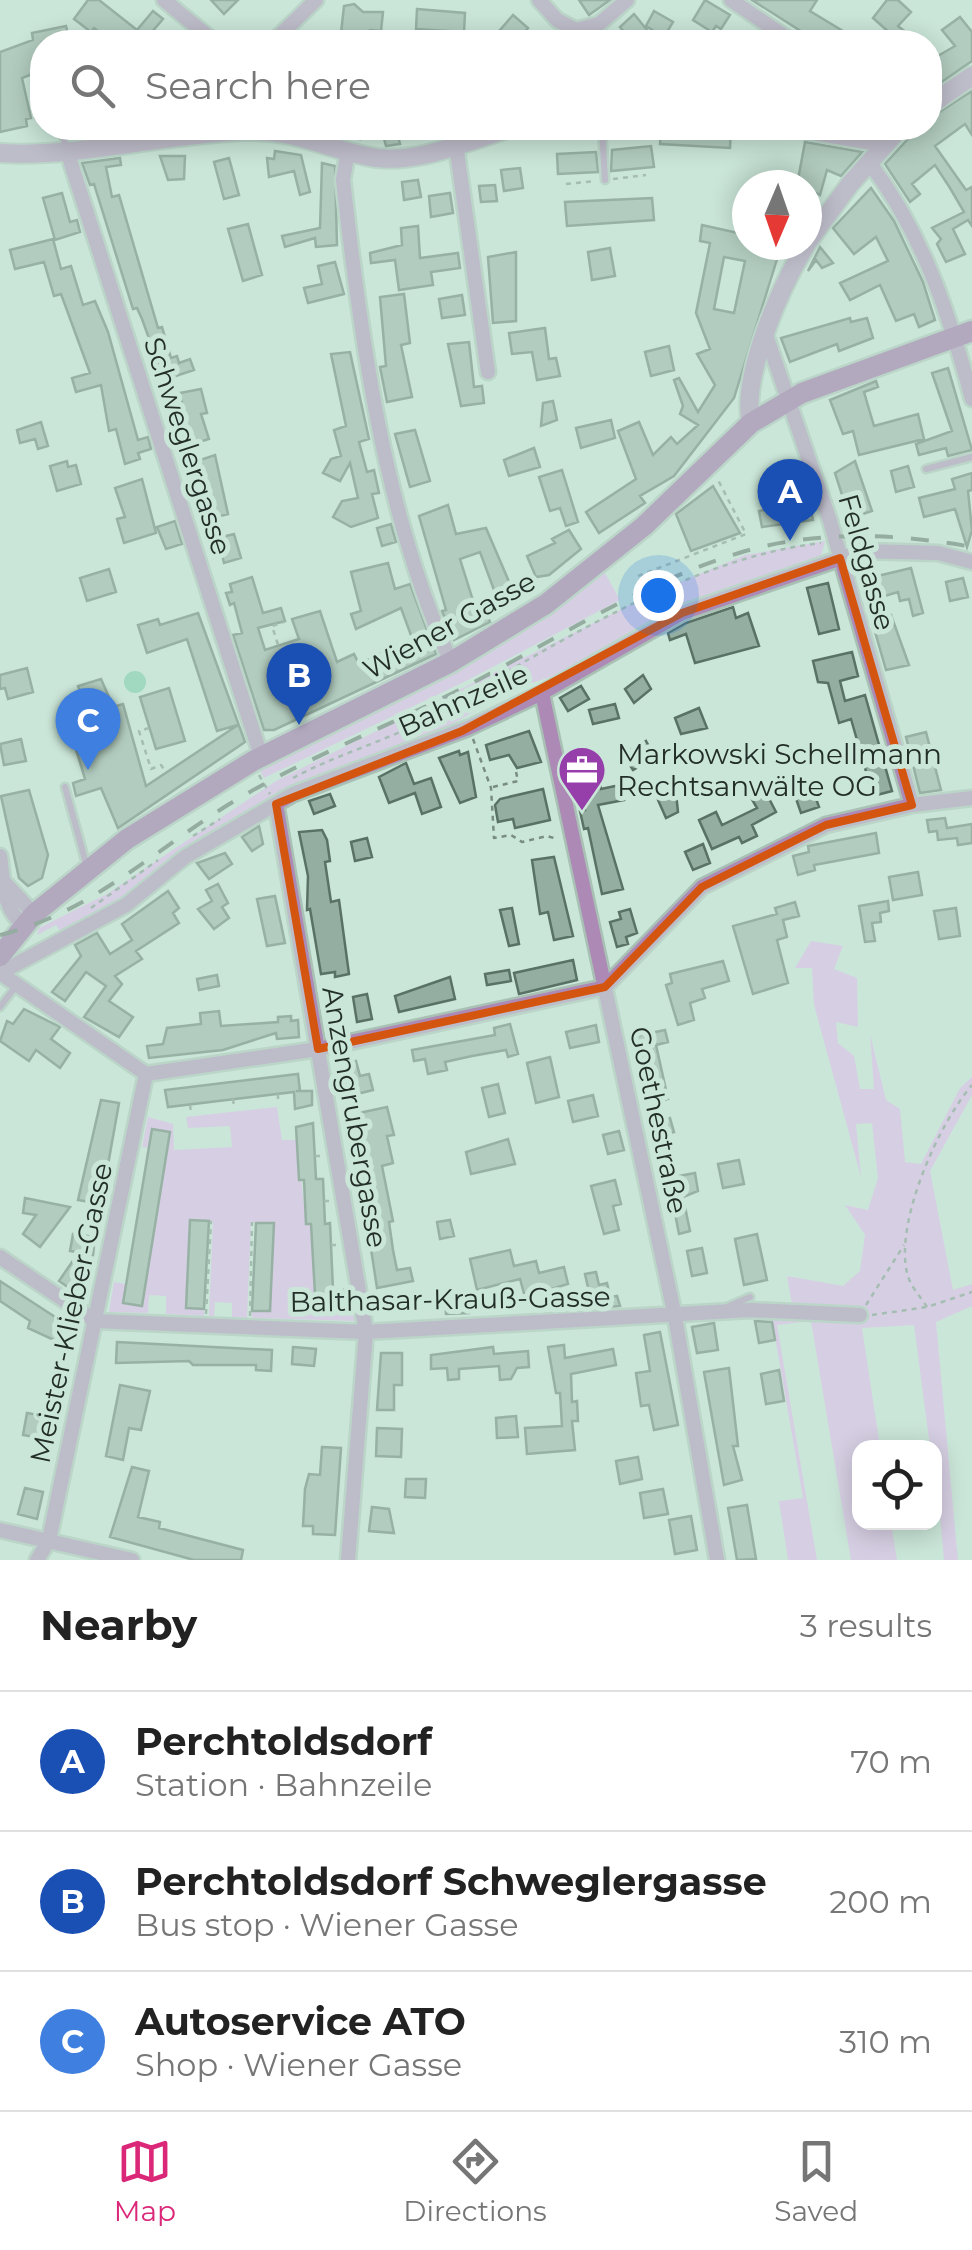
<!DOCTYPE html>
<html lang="en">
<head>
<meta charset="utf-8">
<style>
	body { margin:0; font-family:Montserrat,sans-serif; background:#f6f6f6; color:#222 }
	.controls { position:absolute; right:30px; bottom:30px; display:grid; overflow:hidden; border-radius:20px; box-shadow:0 5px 25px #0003 }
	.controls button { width:90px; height:90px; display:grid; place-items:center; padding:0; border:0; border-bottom:2px solid #e0e0e0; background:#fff; color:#222; font:50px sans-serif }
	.compass { position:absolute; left:732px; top:170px; width:90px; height:90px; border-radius:50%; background:#fff; box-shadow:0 5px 25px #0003; rotate:182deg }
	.you { position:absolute; left:658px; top:595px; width:35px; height:35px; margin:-25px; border:8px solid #fff; border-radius:50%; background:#1a73e8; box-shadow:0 0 0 15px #1a73e833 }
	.badge { display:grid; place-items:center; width:65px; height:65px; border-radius:50%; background:#db2777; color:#fff; font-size:32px; font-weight:700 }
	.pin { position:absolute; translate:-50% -82px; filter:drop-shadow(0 2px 5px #0008) }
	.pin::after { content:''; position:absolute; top:52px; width:35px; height:30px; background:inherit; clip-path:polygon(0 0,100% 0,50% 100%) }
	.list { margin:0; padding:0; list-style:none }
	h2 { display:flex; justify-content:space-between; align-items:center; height:130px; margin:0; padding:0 40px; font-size:42px }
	h2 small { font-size:32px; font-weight:400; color:#767676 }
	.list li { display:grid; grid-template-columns:65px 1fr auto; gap:30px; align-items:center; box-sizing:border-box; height:140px; padding:0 40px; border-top:2px solid #e0e0e0 }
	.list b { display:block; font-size:38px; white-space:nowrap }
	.list p { margin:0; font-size:32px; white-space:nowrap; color:#767676 }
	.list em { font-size:32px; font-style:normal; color:#767676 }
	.icon { flex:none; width:55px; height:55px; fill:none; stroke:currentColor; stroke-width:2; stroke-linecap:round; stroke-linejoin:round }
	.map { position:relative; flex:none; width:972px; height:1560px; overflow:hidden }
	.search { position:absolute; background:#fff; box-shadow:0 5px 25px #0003; left:30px; right:30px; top:30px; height:110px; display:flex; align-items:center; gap:25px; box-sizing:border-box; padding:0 35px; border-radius:40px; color:#767676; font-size:38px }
	.sheet { height:550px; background:#fff }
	nav { display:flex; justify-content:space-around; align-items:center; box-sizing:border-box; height:140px; border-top:2px solid #e0e0e0; background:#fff; font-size:28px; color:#767676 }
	nav a { display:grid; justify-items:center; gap:5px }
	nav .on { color:#db2777 }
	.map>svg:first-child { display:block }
	.green { fill:#e5b3f0 }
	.water { fill:#6ecaa1 }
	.building { fill:#94aea1; stroke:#597265; stroke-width:2.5; fill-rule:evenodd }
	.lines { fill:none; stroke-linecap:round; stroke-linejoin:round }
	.service-casing { stroke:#a9c1b5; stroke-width:11 }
	.minor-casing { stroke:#a9c1b5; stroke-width:19 }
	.tertiary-casing { stroke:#a9c1b5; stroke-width:22 }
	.secondary-casing { stroke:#a9c1b5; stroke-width:25 }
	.path { stroke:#798c83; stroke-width:2.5; stroke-dasharray:5 5; stroke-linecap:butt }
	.service { stroke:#ad89b5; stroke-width:6 }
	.minor { stroke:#ad89b5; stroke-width:14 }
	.tertiary { stroke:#ad89b5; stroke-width:18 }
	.secondary { stroke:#945f9f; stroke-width:20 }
	.rail { stroke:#56665e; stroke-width:4; stroke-dasharray:18 18; stroke-linecap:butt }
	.marked { fill:none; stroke:#d4550f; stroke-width:8; stroke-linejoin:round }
	.labels { text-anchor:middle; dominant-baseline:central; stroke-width:10; stroke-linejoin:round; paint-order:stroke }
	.street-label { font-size:28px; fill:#232e29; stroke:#cae6d8 }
	.poi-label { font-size:28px; fill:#232e29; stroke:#cae6d8; text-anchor:start }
</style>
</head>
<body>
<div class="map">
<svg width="972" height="1560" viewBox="0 0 972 1560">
	<rect width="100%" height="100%" fill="#cae6d8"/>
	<path class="green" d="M825,541L821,556L637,628L556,675L517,688L432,735L281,793L182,853L117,902L61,932L56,925L37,935L39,928L107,894L276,781L654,593L745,555Z
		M605,573L620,600L468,680L264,778L259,769C377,706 496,653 605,573Z
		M811,941L843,946L834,969L857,978L858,1027L836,1022L838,1043L854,1056L860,1089H874L870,1034L886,1100L900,1109L905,1162L921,1164L960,1088L972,1077V1095L930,1171L953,1290L972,1284V1306L936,1322L958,1560H944L934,1448L930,1447L914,1325L862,1328L880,1447L860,1448V1522L891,1523L897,1560H851L811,1321L777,1325L817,1560H788L779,1501L803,1498L771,1314L833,1309L792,1304L787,1276L843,1286L860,1271L865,1235L845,1205L868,1210L878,1178L872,1123L856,1124L861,1177L814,1005L812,968H795Z
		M277,1107L282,1140H297L306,1224H311L316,1312L334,1311L333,1294L349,1295L355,1321L252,1318V1311H270L274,1224L251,1222L247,1318L232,1317V1303L215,1302L214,1316H209L213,1221H190L186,1307L204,1309V1316L166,1314V1296L149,1295L148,1313L109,1312L114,1282L126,1284L123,1303L141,1306L170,1132L152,1130L150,1148L142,1147L148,1117L173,1124L174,1150L232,1147L230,1126L188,1128L186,1117Z"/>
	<path class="water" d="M124 682a11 11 0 1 1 22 0a11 11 0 1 1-22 0Z"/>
	<path class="building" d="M88,0H99L137,30L153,11L163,19L151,33L162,42H112L94,28L91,32L74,19Z
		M211,0H238L224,14Z
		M579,0H610L589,15Z
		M705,0L730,15L721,29L716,26L712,32L693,20Z
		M752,0H817L810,11L843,31L835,42H807L810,37Z
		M887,0H898L911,12L898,26L918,42H900L873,18Z
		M354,4L363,12H383L381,31L370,30L357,42H343L347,34L341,33L344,6Z
		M417,9L465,13L464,32L416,29Z
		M654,11L673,22L664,37L646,26Z
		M634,14L647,30L633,42L620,27Z
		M513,15L528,28L515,42H501L494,37Z
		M960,17L972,32V61L930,90V52L936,57L955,46L942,30Z
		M66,26L70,42H42L40,71L22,78L31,118L26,119L27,126L0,132V52L33,40L32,33Z
		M972,91V135L965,124L935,146L966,190L972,187V226L968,220L953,229L965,254L946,262L937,244L941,239L932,228L964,212L950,188L935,165L912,184L920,194L910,202L885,164L918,128H930V118Z
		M343,128H361L360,139L343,137Z
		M396,128L400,144L386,146L382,131Z
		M661,128H731L730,148L660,144Z
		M805,142L862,152L841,176L827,170L820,195L816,193L808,214L807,185H797Z
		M651,146L654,167L611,171L612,150Z
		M275,151L301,155L310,192L300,195L294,171L269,177L267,158L274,159Z
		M596,152L598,172L558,174L557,154Z
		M160,156H185L184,179L168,180Z
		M120,158L121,165L106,167L112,197L119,195L158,328L162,327L171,358L177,356L179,363L190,359L194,370L164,380L142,319L137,308L133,309L94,184L90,185L82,163Z
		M229,158L239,195L224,199L214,162Z
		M322,163L335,166L337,245L316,247L315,238L285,247L282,236L320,228Z
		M520,168L523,188L504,191L501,170Z
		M418,180L421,197L404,200L402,182Z
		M495,185L497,201L481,202L479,186Z
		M871,188L894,221L923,282L935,320L919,327L914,314L896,321L880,285L850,300L840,283L888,261L876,237L854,254L833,228Z
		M62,193L70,222L77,220L80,232L55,240L43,198Z
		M450,193L453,213L431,217L429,196Z
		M652,198L654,220L567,226L565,202Z
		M248,224L262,275L243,281L228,229Z
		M702,225L747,235V245H792L785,257L778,256L734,398L674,476L640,496L645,503L599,533L586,512L636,479L618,431L639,422L653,455L671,437L677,444L698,425L680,414L683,406L674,380L679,378L698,412L715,385L697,354L710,349L696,313L710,243L700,241ZM724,257L745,261L734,313L714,309Z
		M418,226L420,258L458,253L460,268L431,272L433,285L399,290L395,260L371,263L370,253L402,245L401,228Z
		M53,239L61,269L71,266L83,305L95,301L108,332L138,440L148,437L151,449L138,453L140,459L125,464L116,429L109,431L101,385L76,392L72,378L90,373L61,294L54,296L44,262L15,269L10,250Z
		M820,247L833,263L822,268L816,260L808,271Z
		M610,248L615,276L592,280L588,252Z
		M516,252V321L493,323L488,257Z
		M335,262L344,294L308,303L304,288L322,284L318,266Z
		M404,294L410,343L401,345L412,397L387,402L380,367L386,366L380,297Z
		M462,295L465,315L442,318L439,299Z
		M850,318L851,322L867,318L873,338L839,351L837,344L790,362L781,338Z
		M545,328L549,359L556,358L560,376L537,380L532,352L512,354L509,333Z
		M469,342L474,387L482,386L484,403L461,406L448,344Z
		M669,346L674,370L651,376L645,352Z
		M350,352L369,439L359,442L367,472L374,470L379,493L372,494L378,518L351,527L333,517L342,501L358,498L350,463L340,481L323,473L331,459L341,456L334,430L346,426L331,354Z
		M948,368L972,450L948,456L946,448L919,455L916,444L952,431L932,373Z
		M876,381L878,387L864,392L874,426L918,414L924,439L859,455L853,431L843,434L830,400Z
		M201,389L207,413L201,414L209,439L187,446L180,425L186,423L180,393Z
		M553,401L557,420L541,426L543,403Z
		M611,420L615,438L581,448L576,428Z
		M41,422L48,446L38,449L35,439L20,443L17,430Z
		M415,430L430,481L410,487L395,434Z
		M534,448L540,467L509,476L504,460Z
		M215,455L228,514L212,518L194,462Z
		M67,461L68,467L76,465L81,484L57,491L50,466Z
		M855,461L872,511L857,516L849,496L843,498L835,473Z
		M908,466L914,487L896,492L891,471Z
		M562,470L578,522L566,526L560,508L550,511L539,477Z
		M972,473V490L968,491L972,530L967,547L955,509L924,517L919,498L955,489L952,479Z
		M142,479L156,533L124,543L117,519L125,517L115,488Z
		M713,486L740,533L691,551L676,514Z
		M809,502L813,520L762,527L759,511Z
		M448,505L456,534L486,528L513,591L497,598L480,552L460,559L476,610L484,607L490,622L454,640L442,611L446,610L419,516Z
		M175,521L182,544L166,549L157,527Z
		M391,524L396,542L382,546L377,528Z
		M569,530L581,549L549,575L536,577L527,556L555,543L552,539Z
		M234,534L241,558L224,563L218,538Z
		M388,563L395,589L410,584L436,654L274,730H264L233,635L242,633L234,603L230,605L226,593L232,592L230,584L252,577L263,613L281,608L285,621L258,628L265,650L299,639L292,619L320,611L337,662L354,654L359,664L412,638L401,608L356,629L351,614L361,611L351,572Z
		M911,568L923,613L913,616L909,599L900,601L898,592L871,600L865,579Z
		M109,569L116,592L87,601L80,578Z
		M963,578L968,597L950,601L946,582Z
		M828,583L839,629L819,634L807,588Z
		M733,607L736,618L748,613L759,646L695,663L686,634L670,640L668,633L686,623Z
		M198,613L245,742L118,828L101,788L76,796L73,783L85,779L74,743L112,733L105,709L123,704L146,786L238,725L217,731L187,639L147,653L138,625L158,619L160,625Z
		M891,615L909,665L886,670L872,621Z
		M852,652L858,676L840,681L845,701L865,695L892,791L873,796L851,719L839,723L828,683L818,682L813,661Z
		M27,668L33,692L8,699L5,688L0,689V675Z
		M643,675L651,689L634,703L625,689Z
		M101,679L113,706L95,712L91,700L84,702L78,686Z
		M581,686L589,699L568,711L560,698Z
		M169,688L185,741L156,749L140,697Z
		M615,704L619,718L593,724L589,710Z
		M699,708L707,728L681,734L675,718Z
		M529,731L541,762L517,768L509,755L490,760L486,745Z
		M926,732L941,790L920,793L906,737Z
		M21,739L26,761L4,765L0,744Z
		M646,741L655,757L633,770L623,754Z
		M459,751L460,755L468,752L476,797L460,803L439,758Z
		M406,763L414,784L431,778L441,807L422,814L415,793L389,803L379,777Z
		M598,773L601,789L620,785L624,800L598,805L623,889L602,894L588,828L584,829L580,811L585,810L578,777Z
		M812,787L819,807L801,813L794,793Z
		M543,789L550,820L515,828L513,819L498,822L495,805L500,799Z
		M764,789L776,812L752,825L757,836L742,843L739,837L712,849L699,820L716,812L722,825L757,808L750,796Z
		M29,790L48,855L42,878L28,886L19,878L1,796Z
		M676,793L678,812L666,818L658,800Z
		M330,794L335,806L314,814L309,801Z
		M945,818L947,828L972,824V843L958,845L957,838L938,840L937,831L929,832L927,820Z
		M259,826L263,844L252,851L242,837Z
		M322,830L327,840L330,861L325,862L331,902L339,900L349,974L335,977V972L321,974L310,909L307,910L308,876L299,832Z
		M876,833L879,853L814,865L815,870L798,875L793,856L809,852L808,846Z
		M367,838L372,857L355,861L351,842Z
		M703,844L710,863L693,870L685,852Z
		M225,853L232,864L209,879L197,863Z
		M554,857L573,936L554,940L548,912L540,914L532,860Z
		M918,872L922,895L893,900L889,877Z
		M218,884L228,903L222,907L229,918L214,929L198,909L212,901L206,890Z
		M168,891L179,908L173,913L179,923L136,951L142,959L115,976L122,984L109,1001L133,1017L119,1037L84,1017L106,986L86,972L65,1001L52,992L81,956L75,945L97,933L110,954L132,940L122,924Z
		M275,896L285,943L267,946L257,899Z
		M888,901L889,911L880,913L881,922L872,923L875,941L865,942L859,906Z
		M795,902L799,916L783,920L787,937L777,940L788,983L753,994L733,926L777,914L775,908Z
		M512,908L519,944L509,946L500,910Z
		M956,908L960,936L939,939L934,911Z
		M630,909L637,933L626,937L628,944L617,947L610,922L621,919L619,912Z
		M573,960L577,980L519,994L514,973Z
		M723,961L729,981L702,989L705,998L690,1003L694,1020L678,1025L666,985L672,983L670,974Z
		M509,970L511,981L487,985L485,974Z
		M217,975L219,986L199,990L197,979Z
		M450,977L455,999L399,1012L395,996Z
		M367,994L372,1019L357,1022L353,997Z
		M24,1009L60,1027L51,1039L70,1053L60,1068L36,1050L29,1061L0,1041L7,1021L13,1024Z
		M219,1011L221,1026L278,1022V1017L291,1016V1021L298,1020L299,1037L277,1039L276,1033L223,1050L149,1058L147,1046L163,1044L167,1028L201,1024L200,1013Z
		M510,1024L518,1054L508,1057L506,1050L472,1056L445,1062L447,1070L428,1074L425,1059L414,1061L412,1050L495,1035L494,1028Z
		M596,1025L599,1042L570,1048L566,1032Z
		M665,1030L668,1042L656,1045L668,1099L647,1106L636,1036Z
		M550,1057L559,1097L536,1103L527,1063Z
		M356,1061L360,1076L369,1074L373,1090L345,1097L338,1065Z
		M298,1074L300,1091H296H312V1105L295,1109L294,1092L168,1107L165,1090Z
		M498,1084L505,1113L489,1117L482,1088Z
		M593,1095L598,1116L573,1122L568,1101Z
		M101,1100L119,1103L101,1204L78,1200Z
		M387,1107L394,1135L387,1136L393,1163L382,1166L393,1221L389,1222L393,1250L397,1270L410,1268L413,1281L377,1288L360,1178L372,1176L359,1113Z
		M670,1118L674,1132L657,1136L654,1122Z
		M313,1123L316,1179H323L325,1224L330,1223L334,1312H316L311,1224H306L304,1180H299L296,1127Z
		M152,1129L170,1132L142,1306L123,1303Z
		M619,1131L624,1150L608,1154L603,1135Z
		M508,1139L515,1164L471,1174L466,1152Z
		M739,1160L744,1184L723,1188L718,1164Z
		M695,1173L698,1191L683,1197L690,1231L679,1234L668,1178Z
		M615,1180L621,1204L613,1206L619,1230L604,1234L591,1186Z
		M25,1198L70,1207L40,1247L23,1234L36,1215L23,1213Z
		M190,1220L209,1221L204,1309L186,1308Z
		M450,1220L454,1236L440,1239L437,1222Z
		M256,1223H274L270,1311H252Z
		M73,1234L95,1237L93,1255L70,1251Z
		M757,1234L767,1280L744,1285L735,1239Z
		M702,1248L707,1273L692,1276L687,1251Z
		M510,1250L514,1266L536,1261L539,1273L564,1267L568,1284L525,1297L520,1279L477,1290L470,1259Z
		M72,1262L88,1274L75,1292L59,1281Z
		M596,1272L599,1285L607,1283L610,1297L617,1296L620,1306L608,1307L609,1298L591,1301L585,1274Z
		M0,1281L69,1326L58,1342L28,1328L30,1321L0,1301Z
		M468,1291L469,1313L446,1314L445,1293Z
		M755,1321L772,1322L775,1340L759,1343Z
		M714,1323L718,1350L697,1353L692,1327Z
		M660,1332L678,1425L654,1430L649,1405L641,1406L636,1373L650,1371L644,1335Z
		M117,1342L272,1350L271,1371L256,1370V1365H193L189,1361L116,1363Z
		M564,1345L565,1358L613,1349L616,1365L571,1374L572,1402L577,1401L578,1421H572L575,1450L527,1454L525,1428L562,1426L560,1393H556L548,1347Z
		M293,1347L316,1349L314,1366L292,1364Z
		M493,1347L494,1354L528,1351L529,1367L517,1368L511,1379L500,1380L499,1366L459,1369V1379L448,1380L447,1368L431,1369V1355Z
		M381,1353H402V1385H394V1410H377Z
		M729,1368L738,1446H733L742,1480L724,1485L704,1372Z
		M779,1370L784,1401L766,1404L761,1374Z
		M120,1385L150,1391L141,1430L129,1428L123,1460L106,1456Z
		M27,1413L51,1417L47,1439L23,1435Z
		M516,1416L518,1437L497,1438L496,1418Z
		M377,1428L402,1429L401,1457L376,1456Z
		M322,1447L341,1448L335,1535L313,1534V1526H303L305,1489L309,1474L320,1475Z
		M638,1457L642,1479L620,1484L616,1461Z
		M132,1467L149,1471L138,1517L160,1522L159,1528L243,1550L241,1560H194L110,1537Z
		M406,1479H426L425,1498L405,1497Z
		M25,1488L43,1492L37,1519L18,1514Z
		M663,1489L668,1514L644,1518L640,1493Z
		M747,1505L756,1559L737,1560L728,1508Z
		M372,1507L389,1509L394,1533L369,1531Z
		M691,1516L697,1550L675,1554L669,1520Z"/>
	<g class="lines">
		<g class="service-casing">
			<path id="service" d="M61,128L67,151
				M602,128L605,180
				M926,469L972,457
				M65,787L87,867
				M0,1007L16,986
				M727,1307L750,1297"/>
		</g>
		<g class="minor-casing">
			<path id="minor" d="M164,0L215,42
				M539,0L557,20L576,30L599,24L627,0
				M731,0L793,42
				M273,42L316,0
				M456,145L488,372
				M348,150L343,180C361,341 384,513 451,662
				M67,151L261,756
				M869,162C923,234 949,313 972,399
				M766,335L830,521L912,805
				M542,693L675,1317L717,1560
				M276,804L366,1332L348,1560
				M0,856C4,881 2,909 24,925
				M5,883L34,914
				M0,973L126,905L185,857L293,794L468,728L542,693L682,613L862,551L938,553L972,562
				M0,973L146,1074L318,1049L605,987L702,887L826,825L912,805L972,798
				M0,1257L95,1321L366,1332L750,1310L860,1315
				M0,1530L132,1560
				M37,1560L49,1540L146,1074"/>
		</g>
		<g class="tertiary-casing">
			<path id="tertiary" d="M930,105L972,76
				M795,128L872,141L881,148
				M0,153C81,158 162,134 243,131C300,129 328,151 377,158C422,163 469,140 511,128
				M807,243L850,184L900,128
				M751,423C741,376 781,286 806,245"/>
		</g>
		<g class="secondary-casing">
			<path id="secondary" d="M0,956L34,914L127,839L253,761L451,662L546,604L644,526L751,423L802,393L972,331"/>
		</g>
		<path class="path" d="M613,179L646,175
			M566,184L595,181
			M638,576L746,534L717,478
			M281,654L272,626L284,622
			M285,665L291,685L311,679L314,687
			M149,728L139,731L151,769L161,765L166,772
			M473,739L491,788L494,838L511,835L522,842L547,836L557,839
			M259,775L270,794
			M293,778C337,754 388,741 432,716C547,649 688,558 821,543
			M493,787L518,781L515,767
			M193,836L220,819
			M91,908L158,860
			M278,1094V1101
			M233,1099L234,1107
			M190,1105L191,1113
			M315,1156H325
			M324,1201H332
			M331,1245H340
			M333,1290L347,1289
			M866,1305L904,1245
			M927,1307C920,1296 910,1286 907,1273C895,1221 938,1125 972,1085
			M206,1314L211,1221
			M872,1315L927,1307L972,1292
			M250,1316L252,1222"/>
		<use href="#service" class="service"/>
		<use href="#minor" class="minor"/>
		<use href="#tertiary" class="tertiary"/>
		<use href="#secondary" class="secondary"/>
		<path class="rail" d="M0,935C87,914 149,855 223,808C296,762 376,732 453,693C546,646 639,583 739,553C814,530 896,533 972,547"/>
	</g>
	<path d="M0 0H972V1560H0ZM840,558L912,805L826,825L702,887L605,987L318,1049L276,804L462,731L682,613Z" fill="#cae6d8" fill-opacity=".55" fill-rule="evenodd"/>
	<path class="marked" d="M840,558L912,805L826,825L702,887L605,987L318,1049L276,804L462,731L682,613Z"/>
	<defs>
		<g id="office-pin" transform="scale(2.5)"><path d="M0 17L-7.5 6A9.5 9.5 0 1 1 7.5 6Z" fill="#963eaa" stroke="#cae6d8"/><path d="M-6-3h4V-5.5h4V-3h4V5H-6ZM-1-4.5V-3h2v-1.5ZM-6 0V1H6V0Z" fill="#fff"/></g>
	</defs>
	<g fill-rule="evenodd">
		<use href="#office-pin" x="582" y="770"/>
	</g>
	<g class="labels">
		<g class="street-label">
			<text transform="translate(188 446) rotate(72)">Schweglergasse</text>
			<text transform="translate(867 562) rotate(74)">Feldgasse</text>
			<text transform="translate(449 625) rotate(-29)">Wiener Gasse</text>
			<text transform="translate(463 700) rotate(-24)">Bahnzeile</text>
			<text transform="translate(355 1117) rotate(80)">Anzengrubergasse</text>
			<text transform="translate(659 1120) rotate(78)">Goethestraße</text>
			<text transform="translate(450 1299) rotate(-1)">Balthasar-Krauß-Gasse</text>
			<text transform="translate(71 1313) rotate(-78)">Meister-Klieber-Gasse</text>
		</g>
		<g class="poi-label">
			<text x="617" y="754">Markowski Schellmann<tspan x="617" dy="32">Rechtsanwälte OG</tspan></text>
		</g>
	</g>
</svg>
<div class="controls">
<button><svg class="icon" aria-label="locate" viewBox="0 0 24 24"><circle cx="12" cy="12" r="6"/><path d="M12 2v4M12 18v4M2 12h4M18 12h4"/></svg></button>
</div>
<svg class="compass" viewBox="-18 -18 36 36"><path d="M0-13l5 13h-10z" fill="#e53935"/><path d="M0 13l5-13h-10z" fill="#767676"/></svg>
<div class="you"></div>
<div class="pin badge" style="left:790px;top:541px;background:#1a4fb4">A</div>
<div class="pin badge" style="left:299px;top:725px;background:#1a4fb4">B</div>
<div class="pin badge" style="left:88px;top:770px;background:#3f7fe0">C</div>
<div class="search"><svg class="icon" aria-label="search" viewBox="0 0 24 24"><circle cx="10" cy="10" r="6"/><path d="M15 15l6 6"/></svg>Search here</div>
</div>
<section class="sheet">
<h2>Nearby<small>3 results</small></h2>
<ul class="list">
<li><span class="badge" style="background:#1a4fb4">A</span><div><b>Perchtoldsdorf</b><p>Station · Bahnzeile</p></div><em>70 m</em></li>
<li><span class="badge" style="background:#1a4fb4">B</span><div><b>Perchtoldsdorf Schweglergasse</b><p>Bus stop · Wiener Gasse</p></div><em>200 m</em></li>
<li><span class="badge" style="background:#3f7fe0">C</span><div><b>Autoservice ATO</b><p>Shop · Wiener Gasse</p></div><em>310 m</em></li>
</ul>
</section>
<nav>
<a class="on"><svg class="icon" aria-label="map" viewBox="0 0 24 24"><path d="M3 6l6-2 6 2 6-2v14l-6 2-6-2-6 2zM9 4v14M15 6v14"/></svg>Map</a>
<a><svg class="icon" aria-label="directions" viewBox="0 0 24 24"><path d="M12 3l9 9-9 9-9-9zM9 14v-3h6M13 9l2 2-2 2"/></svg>Directions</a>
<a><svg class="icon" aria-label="saved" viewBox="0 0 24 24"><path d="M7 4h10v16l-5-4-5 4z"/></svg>Saved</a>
</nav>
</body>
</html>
